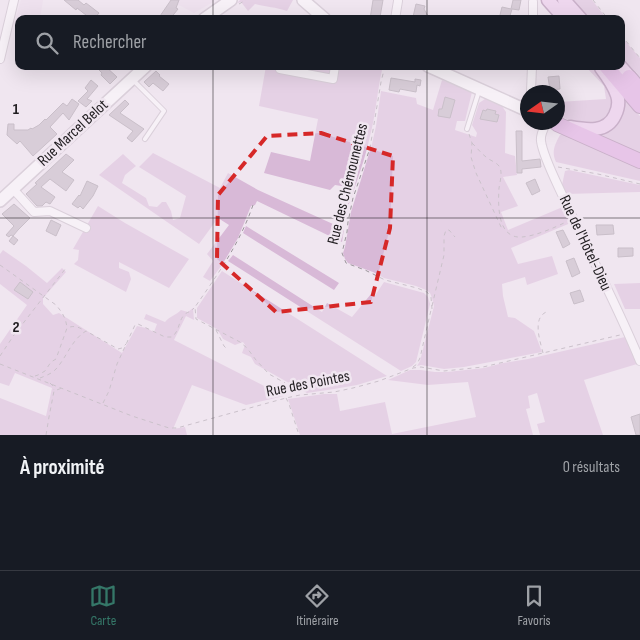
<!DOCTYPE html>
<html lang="fr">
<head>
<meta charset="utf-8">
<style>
	body { margin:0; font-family:"Sofia Sans Condensed",sans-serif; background:#242831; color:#f1f3f6 }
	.compass { position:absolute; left:520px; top:85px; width:45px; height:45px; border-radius:50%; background:#171b24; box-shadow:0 5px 20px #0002; rotate:256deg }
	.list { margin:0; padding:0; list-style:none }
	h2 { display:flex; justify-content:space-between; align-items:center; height:65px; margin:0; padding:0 20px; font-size:21px }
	h2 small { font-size:16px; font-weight:400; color:#9ea1a6 }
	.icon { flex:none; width:28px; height:28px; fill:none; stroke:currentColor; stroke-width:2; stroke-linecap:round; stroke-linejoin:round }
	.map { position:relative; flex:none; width:640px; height:435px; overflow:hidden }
	.search { position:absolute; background:#171b24; box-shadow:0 5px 20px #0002; left:15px; right:15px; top:15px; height:55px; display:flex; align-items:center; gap:12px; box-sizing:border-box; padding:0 18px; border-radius:10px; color:#9ea1a6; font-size:19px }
	.sheet { height:135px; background:#171b24 }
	nav { display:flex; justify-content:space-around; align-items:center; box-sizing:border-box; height:70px; border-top:1px solid #363941; background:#171b24; font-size:14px; color:#9ea1a6 }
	nav a { display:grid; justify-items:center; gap:2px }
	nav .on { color:#357768 }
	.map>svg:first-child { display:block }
	.built { fill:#ebdbeb }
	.green { fill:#d8b9d7 }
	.building { fill:#bbb0ba; stroke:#999099 }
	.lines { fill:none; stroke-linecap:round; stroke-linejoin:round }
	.lane-casing { stroke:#c0b6c0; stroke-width:6 }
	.street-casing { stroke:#c0b6c0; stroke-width:10 }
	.secondary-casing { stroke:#c0b6c0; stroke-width:14 }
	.primary-casing { stroke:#9a709a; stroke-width:15 }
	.highway-casing { stroke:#9a709a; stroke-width:16 }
	.path { stroke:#9c959c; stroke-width:1; stroke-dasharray:4 4; stroke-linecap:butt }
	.lane { stroke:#fff; stroke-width:4 }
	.street { stroke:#fff; stroke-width:8 }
	.secondary { stroke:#fff; stroke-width:11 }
	.primary { stroke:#eac5eb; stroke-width:12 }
	.highway { stroke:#dc9edd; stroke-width:14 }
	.marked { fill:none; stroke:#d62828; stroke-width:4; stroke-dasharray:10 6; stroke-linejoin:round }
	.grid { fill:none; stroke:#1f1c1f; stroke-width:1; stroke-opacity:0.55 }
	.labels { text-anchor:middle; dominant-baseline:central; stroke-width:5; stroke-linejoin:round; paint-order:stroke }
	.street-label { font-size:16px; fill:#1f1c1f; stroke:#f0e6f0 }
	.grid-label { font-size:16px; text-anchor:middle; font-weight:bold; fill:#1f1c1f; stroke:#f0e6f0; stroke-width:5; stroke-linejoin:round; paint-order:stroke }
</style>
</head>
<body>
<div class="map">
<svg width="640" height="435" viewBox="0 0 640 435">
	<rect width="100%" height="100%" fill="#f0e6f0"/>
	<path class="built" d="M21,0H43L40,19H19V25L14,24Z
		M167,0H214L213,2L194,13L181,6Z"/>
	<path class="green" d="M240,0H293L287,11C276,7 266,7 255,4L248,11L241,2L237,3Z
		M572,0H592L607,19H589Z
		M621,36L640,58V77L621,56Z
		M266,66H365L382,70C377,92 376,114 370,136C365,160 356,183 348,207L344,203L348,187L335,185L330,190L264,173L271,152L310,161L318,119L259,106Z
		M585,66H594C606,80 620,101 604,118C602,120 598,124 595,125C583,127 568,120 558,115V102L606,99L604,86Z
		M442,80L472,92L465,121H457L455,130L476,137L477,133L472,125L479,103L485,99L502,106L506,112L505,153L515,156L517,175L503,177L518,206L501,212L508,230L565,206L573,222L511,248L518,264L552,256L558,274L527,285L525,277L502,284L503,296L508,317L515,318L534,331L542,352L464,367L444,369L421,365L417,366L420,361L434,306L432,298L430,293L426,290L416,286L384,278L373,272L348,263L345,259L343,253L345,247L351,212L372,144L376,126L381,91L416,98L417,104L433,110Z
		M622,96L640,116V157L589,133L598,132Z
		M566,133L640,166V181L556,162C551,152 555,144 560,135Z
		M153,153L220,188L228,173L258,190L344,229L342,242L257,201L255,205L251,206L238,238L222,265L210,281L203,277L213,261L207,254L229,225L218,218L199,244L99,175L123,154L136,166L125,175L122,183L146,198L149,206L157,207L162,202H166L171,211L173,220L180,218L186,196L139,167Z
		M569,170L640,185V192L566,194L562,185L565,171Z
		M98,206L125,223L189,259L169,288L119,262V268L129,272L131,279L126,292L74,264L78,260L79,250L73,249Z
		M246,226L339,283L334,290L243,233Z
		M3,250L26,266L47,283L62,268L66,272L43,298V304L53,315L59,313L122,353L137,326L146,328L154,332L157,324L144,319L146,314L165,322C170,316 176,315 181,310L188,312L193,308L194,320L186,316L174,340L284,396L246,405L192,385L173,429L185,427L187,435H0V398L46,416L52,388L15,373L9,386L0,383V344L27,305L0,284V254Z
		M233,255L322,312L327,303L352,317L371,294L374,297L384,282L424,293L428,297L430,304L416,362L412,366L401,371L228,261Z
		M222,271L387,376L357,385L334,389L307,393L255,364L251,357L242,353L245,345L243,342L235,345L223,339L217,329L197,318V308Z
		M640,283V309H625L614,284Z
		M625,337L637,364L584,380L603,435H540L537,424L545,422L537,393L528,396L530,408L526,409L533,435H300L288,399L324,394H337L340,411L385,402L392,434L476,417L468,382L428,385L388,380L410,370H421L435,372H447L484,368L503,363L528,359Z"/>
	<path class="building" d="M64,0H78L84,5L86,3L99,13L94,19H91L77,8L76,10Z
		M171,0H179L176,8L178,9L170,19H158Z
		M373,0H383L380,17H378V19H370Z
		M513,0H521L519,10L512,9L509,19H499L502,7L511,9Z
		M416,4L425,6L424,9L428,16L425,18L413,17Z
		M95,66H105L117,77L110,84L101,75L102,73Z
		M156,71L160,75L159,76L169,84L163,91L153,83L149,87L144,82Z
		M559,76L560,89L550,90L548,77Z
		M391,78L415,82V79L421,80L420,86L417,85L416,92L400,89L399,92L389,90Z
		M91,80L98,86L87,99L92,101L86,107L78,101L88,91L85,88Z
		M445,97L455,100L450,118L438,116L439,109H442Z
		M72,99L79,104L69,120L63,113L50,127L57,134L33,156L20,141L17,144L7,135L8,124H14V130H28L31,128L32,129L39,125L45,119L46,120L63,103L67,106Z
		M125,100L129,104L120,113L144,129L132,142L127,138L133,131L109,115Z
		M487,109L496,111L495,114L499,115L497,122L480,119L483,110L486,111Z
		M516,131H522V161L540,159L541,167L522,169V173H517Z
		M66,154L74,160L62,172L74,180L66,191L50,179L41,187L55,197L50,204L46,202L42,206H37L26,194L37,184L35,183Z
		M535,179L540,191L532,195L526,183Z
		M87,181L98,186L93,196L83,209L80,206L78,208L72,204L79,195L80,196Z
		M14,204L30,218L18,230L13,236L18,240L14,245L9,241L13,236L11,235L9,237L6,235L14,226L2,214Z
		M51,220L61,225L56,236L46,231Z
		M596,225H613L614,234L597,235Z
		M563,230L570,244L563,248L556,232Z
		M618,248H633V256L618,257Z
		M574,258L580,273L572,277L566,261Z
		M20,282L33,292L28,299L14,290Z
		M580,290L584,301L574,304L570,293Z
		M640,414V435H636L631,417Z"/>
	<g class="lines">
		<g class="lane-casing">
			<path id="lane" d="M132,79L164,111L145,139
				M467,129L479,91"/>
		</g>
		<g class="street-casing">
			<path id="street" d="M395,19L398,1
				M533,19V2
				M0,59L14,0
				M280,69L333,79L335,66
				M531,92L532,66
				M547,122C544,128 540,134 541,141C543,157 558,185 565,201C590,255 618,307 640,361
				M13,189L34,212L50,211L86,228"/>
		</g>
		<g class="secondary-casing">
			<path id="secondary" d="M303,0L325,19
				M204,19L231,0
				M428,66L528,111
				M0,201L146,66"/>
		</g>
		<g class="primary-casing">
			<path id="primary" d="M548,0L565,19
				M564,0L581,19
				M620,66L636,84
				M570,127C587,130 607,133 615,115C618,109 619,101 617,95C614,86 607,76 601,68"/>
		</g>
		<g class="highway-casing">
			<path id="highway" d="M606,66L640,106
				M629,77L640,90
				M557,124L640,161"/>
		</g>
		<path class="path" d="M593,0L608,19
			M239,4L246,0
			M621,35L640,58
			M385,66L381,82L370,148L353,198L348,222L347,232L342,253L346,263L365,270L385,280L417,288L427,292L431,297L432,309
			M469,134L472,143L471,157L476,173L502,229
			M472,143C477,148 481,153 486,157C489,160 496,162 499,166C503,171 500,182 499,188C498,205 497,239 522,237C535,236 554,228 566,222
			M558,167L598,174L640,184
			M253,205C240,243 218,274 195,307L196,319L240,342L247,348L256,360L269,374L285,383
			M0,265L56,305C62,312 66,318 67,328
			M432,306L444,255V236L446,230H449L455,237
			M216,330L224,346L228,350
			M543,353C540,340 531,316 549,311
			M0,356L14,335L66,268
			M0,364L132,416L169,428H177L286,398L300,395L334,392L353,388L379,381L413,368L421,367L444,371L483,367L620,335
			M413,367L417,364L420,358L431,310
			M35,376L38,375L45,371L51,362L56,359L67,328C74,325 79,327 85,331
			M40,378C45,376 51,374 55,370C66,359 71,340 86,331L118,349L122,348L126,344
			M50,383L53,386L54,390
			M286,398L289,404L299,435
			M103,403L109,391L117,364L135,325L138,324L165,337H172C180,330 178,322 184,315C188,311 190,313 194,308
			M46,435L49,417L54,391L62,388"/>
		<use href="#lane" class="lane"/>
		<use href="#street" class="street"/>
		<use href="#secondary" class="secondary"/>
		<use href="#primary" class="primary"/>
		<use href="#highway" class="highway"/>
	</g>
	<path d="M0 0H640V435H0ZM321,133L393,156L390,228L371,302L276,312L217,259L218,195L267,136Z" fill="#f0e6f0" fill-opacity=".55" fill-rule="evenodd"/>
	<path class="marked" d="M321,133L393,156L390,228L371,302L276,312L217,259L218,195L267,136Z"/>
	<path class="grid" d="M213,0V19M427,0V19M213,66V435M427,66V435M0,218H640"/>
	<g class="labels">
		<g class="street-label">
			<text transform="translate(73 133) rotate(-43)">Rue Marcel Belot</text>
			<text transform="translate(348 184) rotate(-76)">Rue des Chémounettes</text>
			<text transform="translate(585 243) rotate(65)">Rue de l'Hôtel-Dieu</text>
			<text transform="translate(308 384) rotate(-11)">Rue des Pointes</text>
		</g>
	</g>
	<g class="grid-label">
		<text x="16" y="114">1</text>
		<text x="16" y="332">2</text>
	</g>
</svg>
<svg class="compass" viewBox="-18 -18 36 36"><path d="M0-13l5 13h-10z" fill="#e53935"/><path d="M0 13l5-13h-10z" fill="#9ea1a6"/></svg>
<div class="search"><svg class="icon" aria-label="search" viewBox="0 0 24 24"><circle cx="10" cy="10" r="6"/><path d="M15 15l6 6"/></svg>Rechercher</div>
</div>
<section class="sheet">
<h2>À proximité<small>0 résultats</small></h2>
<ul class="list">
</ul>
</section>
<nav>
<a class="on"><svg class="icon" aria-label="map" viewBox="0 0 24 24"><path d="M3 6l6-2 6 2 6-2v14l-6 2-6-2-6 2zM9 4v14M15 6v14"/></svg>Carte</a>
<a><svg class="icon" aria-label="directions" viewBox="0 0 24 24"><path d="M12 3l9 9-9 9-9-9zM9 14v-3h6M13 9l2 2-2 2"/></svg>Itinéraire</a>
<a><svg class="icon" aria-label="saved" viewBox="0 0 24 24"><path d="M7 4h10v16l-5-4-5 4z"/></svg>Favoris</a>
</nav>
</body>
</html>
